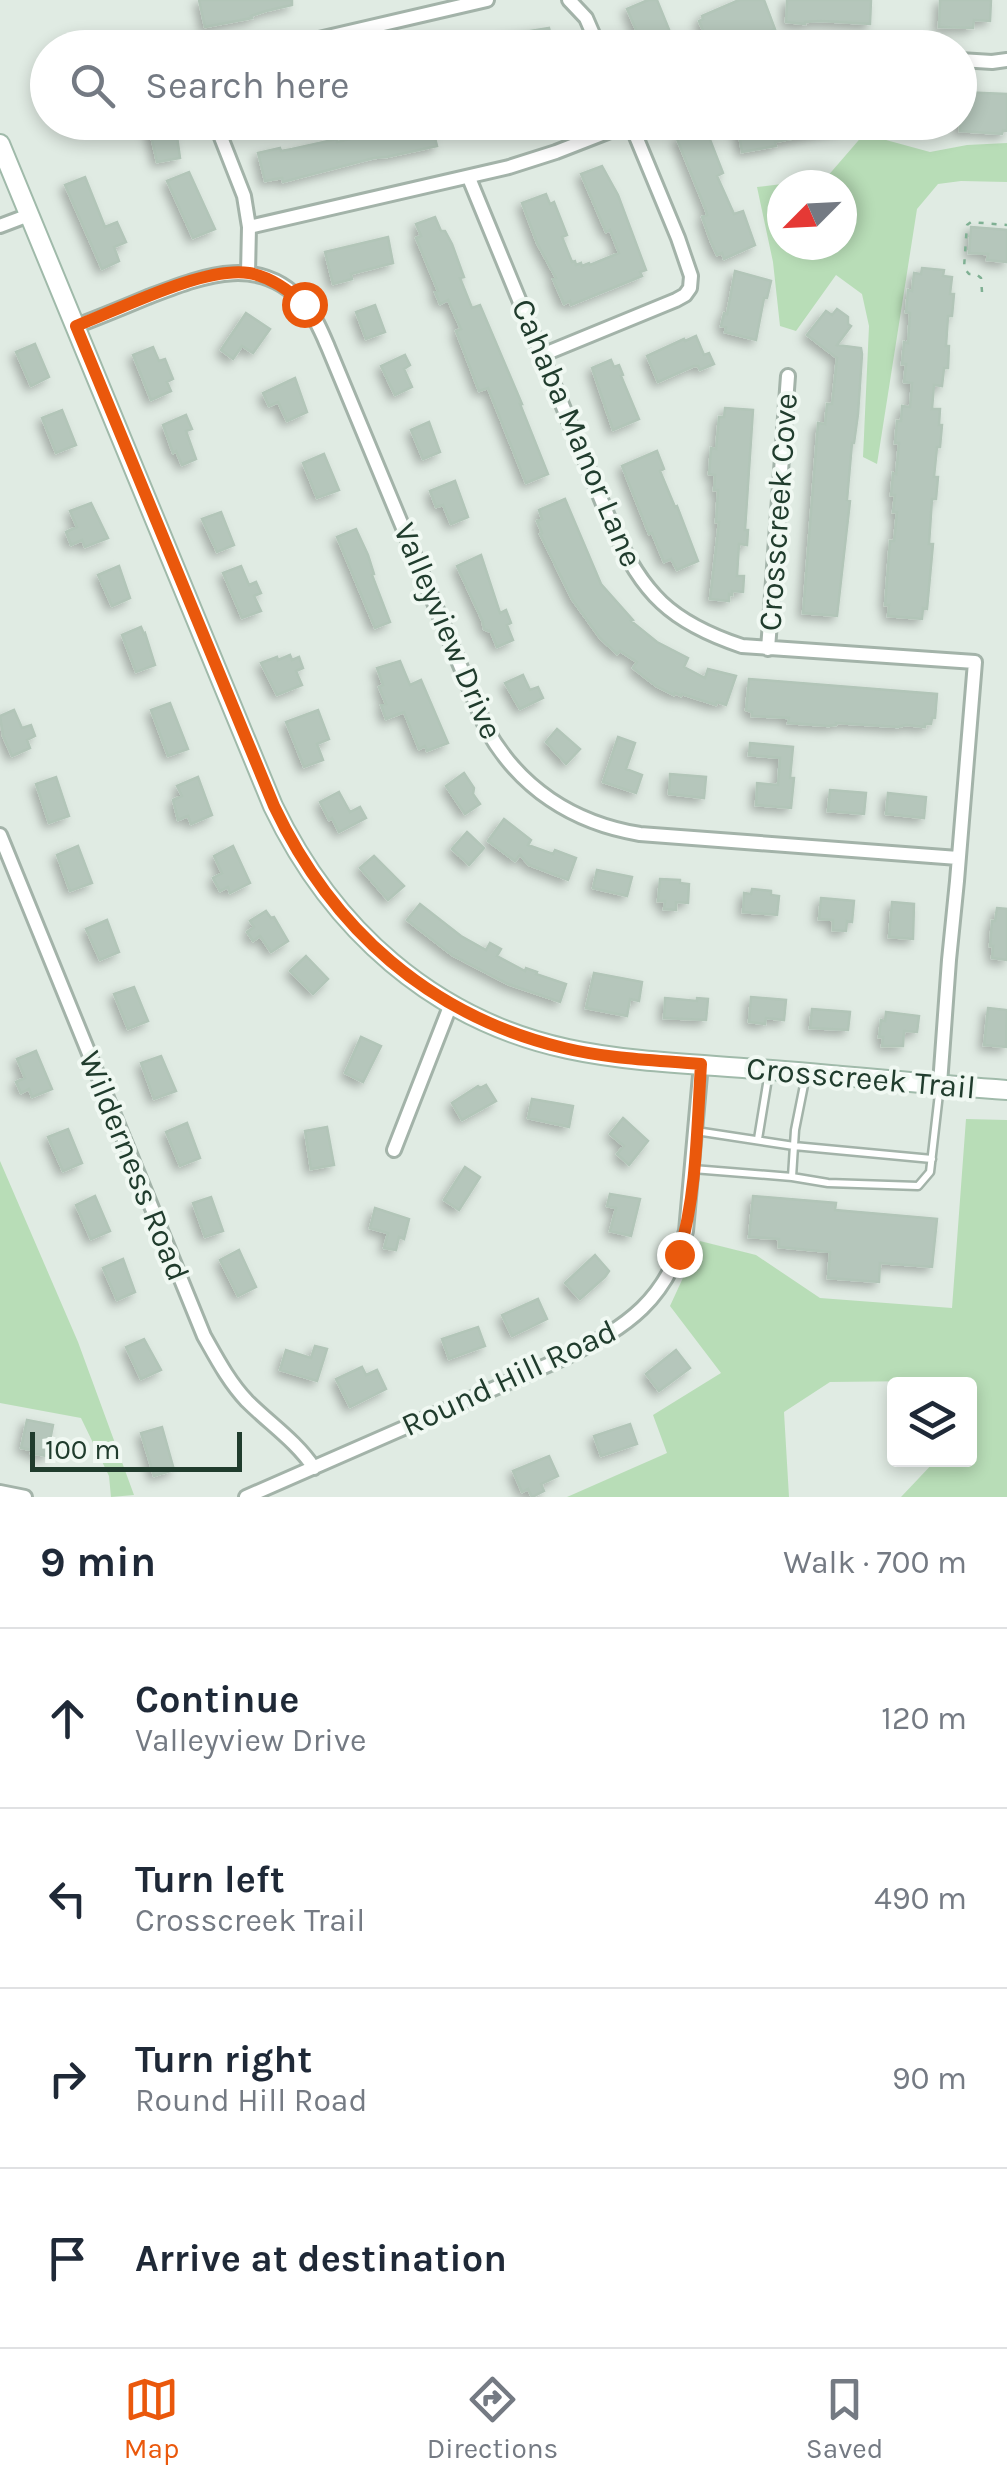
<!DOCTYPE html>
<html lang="en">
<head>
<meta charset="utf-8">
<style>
	body { margin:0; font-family:Karla,sans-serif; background:#f6f6f7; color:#1f2937 }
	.controls { position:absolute; right:30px; bottom:30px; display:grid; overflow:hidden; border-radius:10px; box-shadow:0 5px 15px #0003 }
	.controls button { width:90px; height:90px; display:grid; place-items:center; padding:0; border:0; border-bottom:2px solid #e0e1e3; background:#fff; color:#1f2937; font:50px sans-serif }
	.compass { position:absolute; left:767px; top:170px; width:90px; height:90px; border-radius:50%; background:#fff; box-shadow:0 5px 15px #0003; rotate:246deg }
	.scale { position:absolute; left:30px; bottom:25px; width:212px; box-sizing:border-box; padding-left:10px; border:5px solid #203c2d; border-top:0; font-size:28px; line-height:35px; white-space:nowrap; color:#203c2d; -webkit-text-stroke:8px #f0f8f2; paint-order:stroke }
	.stop { position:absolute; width:30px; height:30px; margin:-22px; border:8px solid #ea580c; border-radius:50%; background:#fff }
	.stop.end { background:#ea580c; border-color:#fff; box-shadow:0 2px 10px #0008 }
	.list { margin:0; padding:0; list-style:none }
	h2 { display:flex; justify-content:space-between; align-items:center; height:130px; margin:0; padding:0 40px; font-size:42px }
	h2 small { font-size:32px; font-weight:400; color:#747a83 }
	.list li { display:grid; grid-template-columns:65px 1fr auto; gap:30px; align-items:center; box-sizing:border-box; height:180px; padding:0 40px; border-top:2px solid #e0e1e3 }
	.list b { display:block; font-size:38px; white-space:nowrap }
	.list p { margin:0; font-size:32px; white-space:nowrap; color:#747a83 }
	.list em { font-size:32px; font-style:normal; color:#747a83 }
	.icon { flex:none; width:55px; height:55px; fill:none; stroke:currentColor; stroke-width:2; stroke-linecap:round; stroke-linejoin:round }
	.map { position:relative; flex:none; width:1007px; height:1497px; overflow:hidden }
	.search { position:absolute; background:#fff; box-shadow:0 5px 15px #0003; left:30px; right:30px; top:30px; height:110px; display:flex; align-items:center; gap:25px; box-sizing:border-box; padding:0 35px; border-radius:55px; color:#747a83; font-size:38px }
	.sheet { height:850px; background:#fff }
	nav { display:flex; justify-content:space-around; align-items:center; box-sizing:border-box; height:140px; border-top:2px solid #e0e1e3; background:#fff; font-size:28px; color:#747a83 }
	nav a { display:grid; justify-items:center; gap:5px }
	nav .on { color:#ea580c }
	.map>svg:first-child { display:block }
	.green { fill:#b8ddb7 }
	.building { fill:#b5c6bb; stroke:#b2c5b8; stroke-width:2.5; filter:url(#shadow) }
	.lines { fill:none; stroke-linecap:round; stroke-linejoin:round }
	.lane-casing { stroke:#a3b3a9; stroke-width:11 }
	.street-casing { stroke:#a3b3a9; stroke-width:18 }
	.secondary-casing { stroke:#a0baaa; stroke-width:22 }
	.path { stroke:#7fb093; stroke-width:2.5; stroke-dasharray:5 8; stroke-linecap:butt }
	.lane { stroke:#fff; stroke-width:6 }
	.street { stroke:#fff; stroke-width:12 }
	.secondary { stroke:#fff; stroke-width:18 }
	.route { stroke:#ea580c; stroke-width:12 }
	.labels { text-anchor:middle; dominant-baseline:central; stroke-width:8; stroke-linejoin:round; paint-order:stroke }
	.street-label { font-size:32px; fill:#203c2d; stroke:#f0f8f2 }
</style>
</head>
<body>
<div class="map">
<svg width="1007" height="1497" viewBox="0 0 1007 1497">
	<defs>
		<filter id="shadow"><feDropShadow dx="-4.5" dy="4.5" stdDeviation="5" flood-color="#0004"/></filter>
	</defs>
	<rect width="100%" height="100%" fill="#e0ebe3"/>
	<path class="green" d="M864,134L930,152L967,145L1007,143V182L961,181L938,184L917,209L877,464L863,457L869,326L862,294L836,275L796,331L780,326L773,262L757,187L782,184L786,185H782V245H842V185H820Z
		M966,1119L1007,1120V1497H901L936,1460H970V1384H922L921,1381L830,1382L784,1412L789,1497H567L667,1453L653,1415L721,1373L670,1306L700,1241L756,1255L820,1298L952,1308Z
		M0,1161L78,1342L134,1495L111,1497L109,1476L81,1418L0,1403Z"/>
	<path class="building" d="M199,0H292V5L266,11L251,16L252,18L205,27Z
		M648,0H657L670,32L664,34L667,43L665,44L667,48H644L627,9Z
		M739,0H764L775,29L732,48H710L699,21L703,19L702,16Z
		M787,0H871L870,24L821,21L805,22V24L786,22Z
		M940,0H991L990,21L974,20L973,28L939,27Z
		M549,28L554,48H481V43L505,37V35Z
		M960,92L1007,94V131L1003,130L1002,134L960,131Z
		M148,122H175L180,158L157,162Z
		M394,122H431L437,146L387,157L374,158L283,182L282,178L265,181L258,153L280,148L281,151L292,149L337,139V142L373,134V136L395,131Z
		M737,122H840V129L775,142L776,146L742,152Z
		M701,129L703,134L707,132L723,173L717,176L734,214L743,211L755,245L724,259L722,253L717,255L711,242L702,217L707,215L705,208L677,139Z
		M602,166L618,195L646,270L640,272L642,276L630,281L571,305L570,301L564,304L553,279L556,278L537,243L522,203L546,194L550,204L554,202L567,235L562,237L572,262L575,261L576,265L581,263L582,266L589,263L590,265L619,253L610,230L606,232L581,174Z
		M189,172L215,229L193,238L167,181Z
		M85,177L105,227L117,222L126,242L114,247L119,261L102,269L65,185Z
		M435,217L441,231H445L452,244L464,277L460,278L472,308L480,305L522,404H520L548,474L526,483L488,388L479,391L456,331L461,329L448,300L440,304L435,292L438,291L416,238L421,236L416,224Z
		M971,227L1007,230V262L987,260L988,254L969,253Z
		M388,237L393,263L351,274L352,279L333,284L325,252Z
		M922,268L944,270L943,276L952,277L950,294H954L952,316H948L946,346H949L948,368H944L942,386L934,385L932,409H940L939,425H942L940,447H937L934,477H938L936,499H932L929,544H933L927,609L923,608L922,619L888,616L889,605H885L890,541H894L897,512H893L895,495H891L893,473L896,474L899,443H895L897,421H901L902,406L910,407L912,383L904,382L906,364H902L904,342L908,343L910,313L906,312L908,290L912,291L914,273L921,274Z
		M735,271L771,281L767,298H764L756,340L725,332L726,327L721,326L724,313L727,314Z
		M375,305L385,332L366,339L356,312Z
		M837,309L848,317V324L851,326L837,345L861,348L862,354L858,414L854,443H852L847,500L850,501L837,616L803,613L818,423L825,424L827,404H832L837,358L807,335L826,311L832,315Z
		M246,313L270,329L253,353L242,346L233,359L221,350Z
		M696,336L704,355L709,353L714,364L700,370L698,366H694L658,382L647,356L684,339L685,341Z
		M35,344L49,377L31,386L16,352Z
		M153,347L159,361L165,359L173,379L167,382L171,391L151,400L133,355Z
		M405,355L410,365L404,369L412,387L395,395L381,366Z
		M611,360L614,367L619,365L623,375L621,376L639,419L613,430L592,368Z
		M295,378L307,412L287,421L278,402L269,406L263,393Z
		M725,408L753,410L745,530H748L747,545L739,544L737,576H744L743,592L732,591V595L729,594V601L710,599L719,522H716L718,490H714L715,475L709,474L711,448L716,449L719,417H724Z
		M62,410L76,445L56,453L42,418Z
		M186,415L192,429L186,431L196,459L182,465L176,451L173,453L163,425Z
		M429,422L440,452L423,459L411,430Z
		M657,451L664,469L660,471L675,507L677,506L698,561L677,570L671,559L664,562L652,533L649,534L622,466Z
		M324,454L339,490L317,498L303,463Z
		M455,481L468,517L451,524L443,505L436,507L430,491Z
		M565,499L601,584L633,620L631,621L657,642L688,658L684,667L705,678L708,669L736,676L726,705L717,702L716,705L682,694L681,696L675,693L674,695L656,686L633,668L637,662L620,651L617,654L600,638L572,599L540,534L542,533L537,521L542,519L539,510Z
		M91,503L108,538L85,547L82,540L71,545L66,532L77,527L70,511Z
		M221,512L234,545L217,552L202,519Z
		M356,529L368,555L374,574L372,575L390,622L375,628L337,537Z
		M481,555L500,613L506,610L511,623L507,625L513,640L497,647L491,632L484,629L482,620L457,566Z
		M119,566L130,598L112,606L98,575Z
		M241,566L249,585L256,582L261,593L254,596L261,611L242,618L223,573Z
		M141,627L144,634L145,633L155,665L136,672L122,635Z
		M290,655L292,660L299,657L303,668L296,671L302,685L277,695L261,663L277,657L278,660Z
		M400,661L410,685L421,680L448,743L427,751L425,746L419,749L404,712L386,719L381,705L386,704L379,687L383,685L377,668Z
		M523,675L530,690L538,687L543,698L520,709L505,683Z
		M749,679L937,694L935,718H932L931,724H925V727L906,725L898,727L836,723V725L829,726L788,723L789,718L752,716V712L746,710Z
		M170,703L188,749L168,756L151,710Z
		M14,710L22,728L31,725L35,736L27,740L30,748L12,756L3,736L0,716Z
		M318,710L329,739L317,744L323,760L304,767L286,722Z
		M557,729L580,749L566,764L546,742Z
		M618,737L635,743L626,769L642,775L636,793L603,782Z
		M750,743L793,747L790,778H794L791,808L756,805L757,783L778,785L780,758L749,755Z
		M464,773L474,788L473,794L480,804L465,814L446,786Z
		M670,774L706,777L704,798L669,794Z
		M56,777L69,816L49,823L36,784Z
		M198,777L212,815L191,824L188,816L178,820L173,800L182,796L177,786Z
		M830,790L866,793L864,814L828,811Z
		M339,792L350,812L360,807L366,818L339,832L332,818L329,820L320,802Z
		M888,793L926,797L924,818L886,814Z
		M504,819L531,840L528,845L553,854L555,850L576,858L568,880L529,865L520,855L515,861L488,841Z
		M467,832L484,848L469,865L452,849Z
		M78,846L92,883L70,891L57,855Z
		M233,846L250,883L230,893L228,887L220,891L213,878L222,873L214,856Z
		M374,856L404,886L388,900L360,868Z
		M597,870L632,877L627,896L593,888Z
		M660,879L680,880V883L689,884L688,903L676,902V910L664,909L665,901H658Z
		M752,889L771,891V895L779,896L777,915L743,912L744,893L751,894Z
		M821,898L854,901L852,922L847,921L846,931L833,930V920L819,919Z
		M892,902L914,904L913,939L889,937Z
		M420,904L461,936L486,950L490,943L501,949L497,956L525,971L526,968L537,972L536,974L566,984L560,1002L508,984L452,955L407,920Z
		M997,908L1007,909V960L992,958L993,946H990L992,921H995Z
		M266,911L271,918L274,917L288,941L271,952L260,936L253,941L247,932L254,927L250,921Z
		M107,920L119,952L100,960L86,929Z
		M306,956L328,979L313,994L290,971Z
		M594,973L642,982L639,1001L630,999L627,1016L586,1008Z
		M134,987L148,1021L128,1029L114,994Z
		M751,997L786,1000L784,1020L766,1018L765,1024L749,1022Z
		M665,998L697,1001V998L708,999L706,1020L664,1018Z
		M988,1008L1007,1010L1006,1047L984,1045Z
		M812,1009L850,1012L848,1030L810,1028Z
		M886,1012L919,1016L917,1032L904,1031L903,1046H882L883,1037H879L881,1020L885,1021Z
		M361,1037L381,1046L363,1082L345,1073Z
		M36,1051L52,1089L32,1097L29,1089L21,1093L16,1082L25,1078L17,1059Z
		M161,1056L176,1091L154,1099L141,1063Z
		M486,1085L496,1101L462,1120L452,1103L478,1086L480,1088Z
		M532,1099L573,1106L569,1127L528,1118Z
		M623,1118L648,1141L629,1165L617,1154L624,1146L610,1134Z
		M187,1123L200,1158L180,1166L166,1132Z
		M327,1127L334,1165L311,1169L305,1131Z
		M68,1129L82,1163L63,1171L48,1137Z
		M465,1167L480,1177L459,1210L444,1200Z
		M610,1194L640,1199L631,1236L610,1231L616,1208L607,1206Z
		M95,1196L110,1231L91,1239L76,1205Z
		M753,1196L836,1203L835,1210L937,1219L932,1267L880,1263L879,1282L828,1278L830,1252L779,1247V1239L749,1237Z
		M211,1197L223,1231L205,1237L193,1203Z
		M375,1208L409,1219L404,1239L399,1237L396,1250L384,1248L388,1233L370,1228Z
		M239,1250L256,1287L238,1296L220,1260Z
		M595,1255L609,1271L605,1277L580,1299L565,1283Z
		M123,1259L135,1292L117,1300L103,1268Z
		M538,1299L547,1319L512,1336L502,1315Z
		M478,1327L485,1346L449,1359L442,1339Z
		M144,1339L161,1370L141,1379L126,1347Z
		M315,1346L327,1349L317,1381L280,1370L286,1350L311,1358Z
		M676,1350L690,1368L659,1391L646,1374Z
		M362,1367L366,1375L377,1370L386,1389L350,1407L336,1379Z
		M27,1420L53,1425L47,1456L31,1453L32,1450L21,1448Z
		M630,1424L637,1444L601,1456L594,1436Z
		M162,1427L174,1470L154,1476L141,1433Z
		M549,1456L558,1476L541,1484L544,1491L532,1497L528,1489L522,1492L513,1471Z"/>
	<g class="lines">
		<g class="lane-casing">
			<path id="lane" d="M696,1131L794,1146L932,1159
				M758,1139L769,1072
				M693,1169L792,1177L828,1183L918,1186L930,1172L940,1085
				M792,1177L795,1130L806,1075"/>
		</g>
		<g class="street-casing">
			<path id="street" d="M569,0L586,18L599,48
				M280,48L487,0
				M960,60L992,62L1007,60
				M215,122L244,196L249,227L248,273
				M469,178L612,526C643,594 670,622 742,646L975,662L957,881L949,960L940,1084
				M0,226L29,215
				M249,227L509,167L556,152L633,122
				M76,326C100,317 124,307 148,297C203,276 261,252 306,306C316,318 322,333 328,347L486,728C519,788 573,823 640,834L958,858
				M542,355L676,300L685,295L690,288L691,276L678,238L630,122
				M768,649L788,376
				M0,835L204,1336C217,1359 229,1382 247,1401C270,1424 296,1441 314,1468
				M394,1150L451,1004
				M0,1492L25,1497
				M246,1497L566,1357C629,1326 666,1300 686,1231L701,1064"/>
		</g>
		<g class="secondary-casing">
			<path id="secondary" d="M0,144L273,806C332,929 433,1020 568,1049C629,1062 694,1064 757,1069C840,1075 924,1084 1007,1090"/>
		</g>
		<path class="path" d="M982,292L981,278L976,274H969L964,268L967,225L971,222L1007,225"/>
		<use href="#lane" class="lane"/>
		<use href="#street" class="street"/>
		<use href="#secondary" class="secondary"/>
	</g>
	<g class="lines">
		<path class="route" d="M304,304C288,290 271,277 249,273C204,266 120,309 76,326L274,806C332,929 430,1016 564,1048C609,1059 656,1060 701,1064C697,1127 697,1194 679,1254"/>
	</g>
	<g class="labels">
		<g class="street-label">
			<text transform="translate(577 433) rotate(67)">Cahaba Manor Lane</text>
			<text transform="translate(778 512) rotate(-86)">Crosscreek Cove</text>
			<text transform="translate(448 631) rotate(67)">Valleyview Drive</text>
			<text transform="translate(861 1078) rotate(5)">Crosscreek Trail</text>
			<text transform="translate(134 1166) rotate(68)">Wilderness Road</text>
			<text transform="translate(509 1378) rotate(-25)">Round Hill Road</text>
		</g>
	</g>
</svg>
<div class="controls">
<button><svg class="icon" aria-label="layers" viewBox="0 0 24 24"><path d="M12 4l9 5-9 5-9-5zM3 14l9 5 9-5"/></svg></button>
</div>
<svg class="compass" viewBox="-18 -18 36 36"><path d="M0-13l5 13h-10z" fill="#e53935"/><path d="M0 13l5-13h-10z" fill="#747a83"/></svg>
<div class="scale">100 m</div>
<div class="stop" style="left:304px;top:304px"></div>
<div class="stop end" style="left:679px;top:1254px"></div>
<div class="search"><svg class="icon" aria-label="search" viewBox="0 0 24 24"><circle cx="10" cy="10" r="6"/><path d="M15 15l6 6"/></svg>Search here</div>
</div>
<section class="sheet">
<h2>9 min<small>Walk · 700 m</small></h2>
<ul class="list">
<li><svg class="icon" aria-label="ahead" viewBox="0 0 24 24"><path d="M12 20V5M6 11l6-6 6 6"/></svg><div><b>Continue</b><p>Valleyview Drive</p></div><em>120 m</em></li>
<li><svg class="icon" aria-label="left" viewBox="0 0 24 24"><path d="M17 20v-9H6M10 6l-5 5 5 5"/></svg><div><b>Turn left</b><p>Crosscreek Trail</p></div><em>490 m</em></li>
<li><svg class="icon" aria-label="right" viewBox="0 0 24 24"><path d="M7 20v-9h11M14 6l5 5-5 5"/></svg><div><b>Turn right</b><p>Round Hill Road</p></div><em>90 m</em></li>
<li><svg class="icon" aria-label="arrive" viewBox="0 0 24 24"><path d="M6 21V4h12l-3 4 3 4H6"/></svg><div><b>Arrive at destination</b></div></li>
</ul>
</section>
<nav>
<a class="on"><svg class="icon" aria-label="map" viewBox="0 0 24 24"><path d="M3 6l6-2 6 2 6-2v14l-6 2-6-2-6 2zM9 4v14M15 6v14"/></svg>Map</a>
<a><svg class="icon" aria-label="directions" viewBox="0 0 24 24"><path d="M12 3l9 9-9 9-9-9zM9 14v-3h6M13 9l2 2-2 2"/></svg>Directions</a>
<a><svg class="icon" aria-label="saved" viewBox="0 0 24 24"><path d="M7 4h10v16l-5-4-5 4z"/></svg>Saved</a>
</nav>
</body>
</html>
